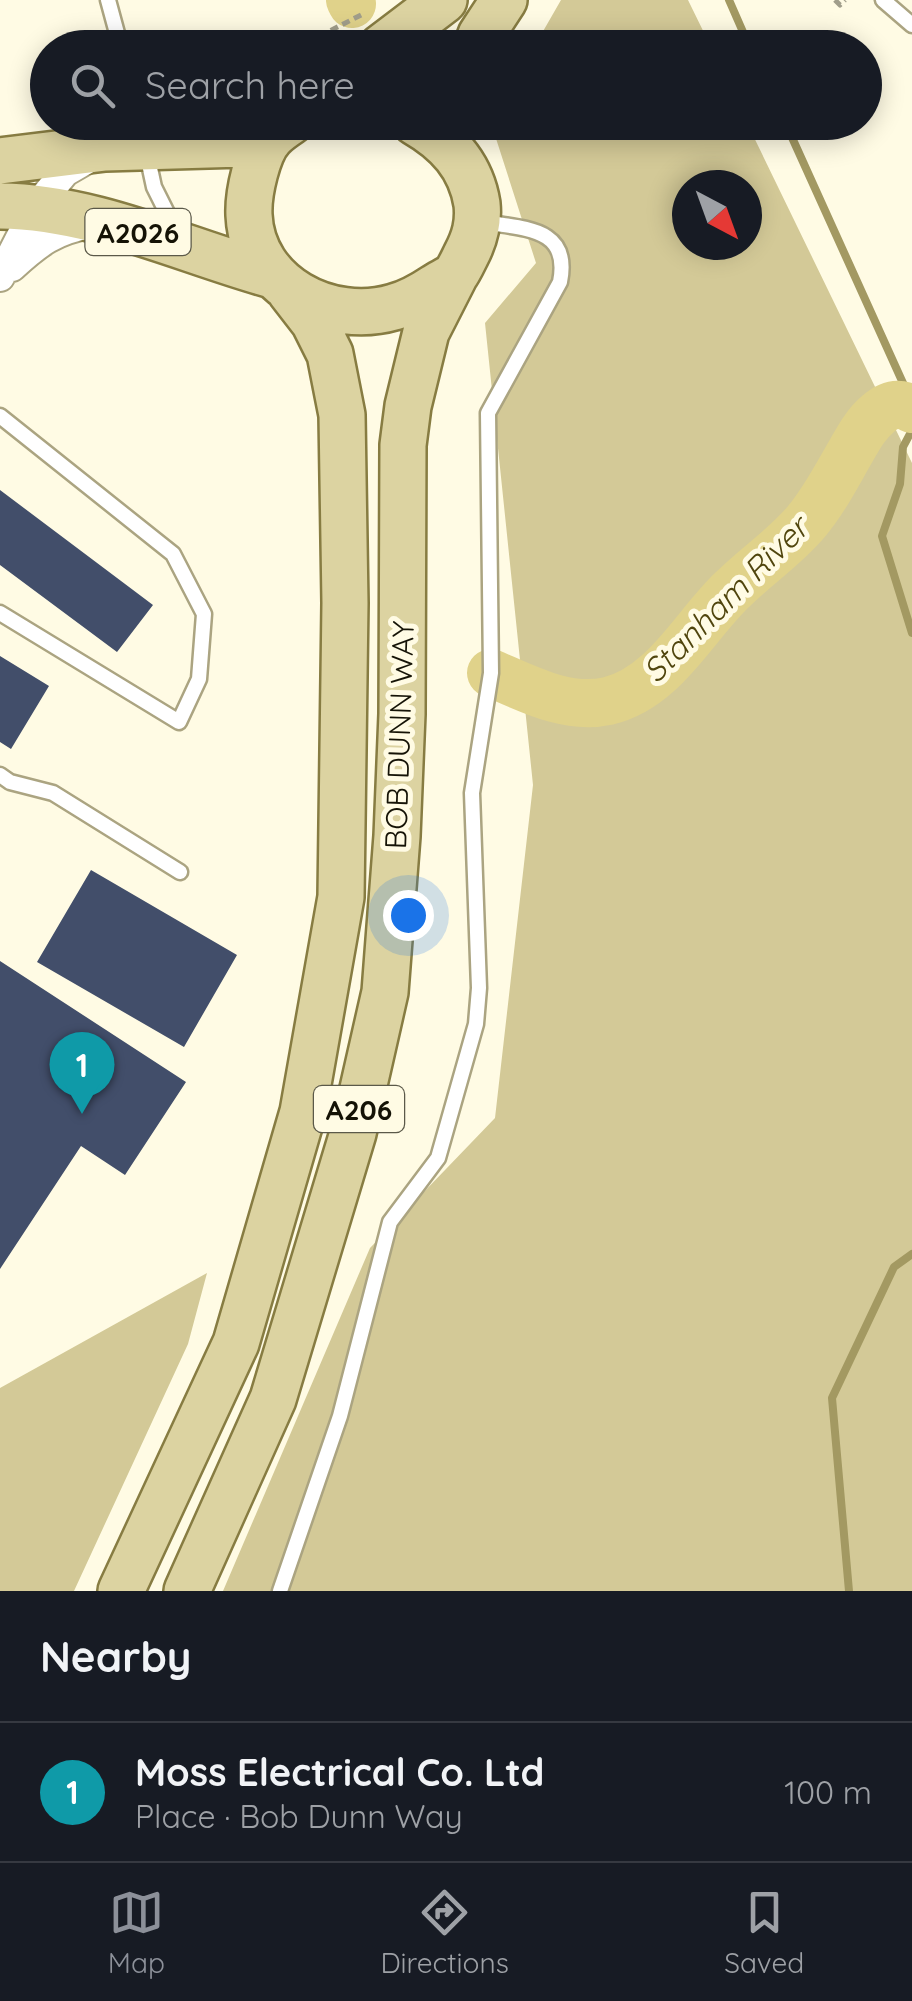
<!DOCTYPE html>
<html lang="en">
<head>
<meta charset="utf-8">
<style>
	body { margin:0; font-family:Quicksand,sans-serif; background:#20242c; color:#f1f3f6 }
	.compass { position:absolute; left:672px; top:170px; width:90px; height:90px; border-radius:50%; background:#171b24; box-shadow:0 5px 25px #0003; rotate:139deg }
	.you { position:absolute; left:408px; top:915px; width:35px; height:35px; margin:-25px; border:8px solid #fff; border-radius:50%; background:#1a73e8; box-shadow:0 0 0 15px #1a73e833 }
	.badge { display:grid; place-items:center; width:65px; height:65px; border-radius:50%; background:#8c9099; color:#fff; font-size:32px; font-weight:700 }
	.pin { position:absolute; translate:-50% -82px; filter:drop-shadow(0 2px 5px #0008) }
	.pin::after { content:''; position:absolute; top:52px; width:35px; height:30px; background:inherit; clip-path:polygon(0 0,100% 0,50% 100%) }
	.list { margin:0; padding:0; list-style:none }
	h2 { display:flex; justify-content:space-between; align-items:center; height:130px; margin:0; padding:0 40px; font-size:42px }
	h2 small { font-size:32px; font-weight:400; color:#9ea1a6 }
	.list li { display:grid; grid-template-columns:65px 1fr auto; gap:30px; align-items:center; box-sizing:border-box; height:140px; padding:0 40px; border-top:2px solid #363941 }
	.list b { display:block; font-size:38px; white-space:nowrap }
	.list p { margin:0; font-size:32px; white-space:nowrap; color:#9ea1a6 }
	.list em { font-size:32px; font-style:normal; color:#9ea1a6 }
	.icon { flex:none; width:55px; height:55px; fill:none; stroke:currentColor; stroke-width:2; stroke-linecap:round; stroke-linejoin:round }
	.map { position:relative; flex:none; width:912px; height:1591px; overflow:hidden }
	.search { position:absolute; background:#171b24; box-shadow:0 5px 25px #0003; left:30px; right:30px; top:30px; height:110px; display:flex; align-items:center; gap:25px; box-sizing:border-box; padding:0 35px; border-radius:55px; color:#9ea1a6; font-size:38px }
	.sheet { height:270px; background:#171b24 }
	nav { display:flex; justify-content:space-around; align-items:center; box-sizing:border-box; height:140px; border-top:2px solid #363941; background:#171b24; font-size:28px; color:#9ea1a6 }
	nav a { display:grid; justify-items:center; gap:5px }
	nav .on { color:#8c9099 }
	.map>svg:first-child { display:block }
	.green { fill:#d3c997; fill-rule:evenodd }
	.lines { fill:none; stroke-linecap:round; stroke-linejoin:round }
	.stream { stroke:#a39962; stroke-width:8 }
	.river { stroke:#e0d28a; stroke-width:48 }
	.building { fill:#424e6a }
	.service-casing { stroke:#aba481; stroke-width:19 }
	.minor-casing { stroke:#aba481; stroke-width:32 }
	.primary-casing { stroke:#877c42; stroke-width:50 }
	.path { stroke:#a19e8b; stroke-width:5; stroke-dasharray:8 5; stroke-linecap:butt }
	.service { stroke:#fff; stroke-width:14 }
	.minor { stroke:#fff; stroke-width:28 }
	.primary { stroke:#dcd3a1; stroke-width:45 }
	.labels { text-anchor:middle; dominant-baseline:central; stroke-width:10; stroke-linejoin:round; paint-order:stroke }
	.shield { fill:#fffbe4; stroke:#5b5949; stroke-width:2.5 }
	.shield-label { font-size:28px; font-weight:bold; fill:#151306 }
	.street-label { font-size:30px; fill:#151306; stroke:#fffbe4 }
	.water-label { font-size:32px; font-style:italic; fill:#50450d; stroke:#fffbe4 }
</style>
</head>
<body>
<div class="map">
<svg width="912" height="1591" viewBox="0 0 912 1591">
	<rect width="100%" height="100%" fill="#fffbe4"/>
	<path class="green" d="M561,0H688L711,47H534Z
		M491,123H747L912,463V1591H223L370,1248L495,1118L533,785L485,323L536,263ZM687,185H747V245H687Z
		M207,1273L188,1344L74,1591H0V1388Z"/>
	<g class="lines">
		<path class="stream" d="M729,0L750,48
			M785,122L912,403
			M912,430L903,447L900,484L882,536L912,633
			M849,1591L832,1398L894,1267L912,1254"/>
		<path class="river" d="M350,0L352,4
			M491,673C528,689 567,710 608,701C664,688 694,626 732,590C756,566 784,548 806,522C824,501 837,475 851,451C859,437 866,424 878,414C889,404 899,402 912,409"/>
	</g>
	<path class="building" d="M0,490L153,605L117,652L0,565Z
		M0,656L49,686L11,749L0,742Z
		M91,870L237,955L184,1047L37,962Z
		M0,961L186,1082L125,1175L81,1146L0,1269Z"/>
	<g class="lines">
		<g class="service-casing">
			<path id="service" d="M108,0L121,48
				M883,0L912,25
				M140,122L154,187L178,235
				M0,416L173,554L204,614L199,679L179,722L0,613
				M0,775L10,782L53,793L180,872
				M280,1591L340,1416L390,1222L438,1158L476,1024L479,988L472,793L491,673L488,413L560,282C571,227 524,229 484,222"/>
		</g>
		<g class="minor-casing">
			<path id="minor" d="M12,267C38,243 55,230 91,224
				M0,277L36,207L65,172L91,157"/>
		</g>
		<g class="primary-casing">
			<path id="primary" d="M381,48L444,0
				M476,48L481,35L504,0
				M290,122C284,126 277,131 272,136C257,151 248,194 249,215C252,286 330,326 394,307C409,303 423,295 435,287C441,283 450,279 455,275C459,270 463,261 466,255C475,238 479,223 477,204C471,166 448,141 415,122
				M0,161L105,148L243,144L269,139
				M0,206C95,207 182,250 272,275
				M121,1591L236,1343L303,1112L341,897L345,603L342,415L330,354L314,322L290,291
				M187,1591L273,1399L353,1133L385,992L397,836L402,714L403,445L408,406L426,332L455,275"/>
		</g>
		<path class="path" d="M835,0L840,5L845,0
			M296,48L365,13
			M486,122L489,139"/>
		<use href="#service" class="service"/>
		<use href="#minor" class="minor"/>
		<use href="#primary" class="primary"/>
	</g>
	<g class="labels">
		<g class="shield">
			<rect x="85.5" y="209" width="105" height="46" rx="8"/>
			<rect x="314" y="1086" width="90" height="46" rx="8"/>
		</g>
		<g class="shield-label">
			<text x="138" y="232">A2026</text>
			<text x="359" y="1109">A206</text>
		</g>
		<g class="street-label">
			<text transform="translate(399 735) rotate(-88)">BOB DUNN WAY</text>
		</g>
		<g class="water-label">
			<text transform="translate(725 599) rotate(-45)">Stanham River</text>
		</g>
	</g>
</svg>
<svg class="compass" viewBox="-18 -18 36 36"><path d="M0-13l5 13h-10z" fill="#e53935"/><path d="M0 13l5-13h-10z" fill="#9ea1a6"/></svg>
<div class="you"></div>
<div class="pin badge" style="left:82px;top:1114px;background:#0f9aa8">1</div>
<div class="search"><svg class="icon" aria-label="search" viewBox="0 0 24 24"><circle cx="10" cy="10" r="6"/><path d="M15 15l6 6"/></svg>Search here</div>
</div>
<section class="sheet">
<h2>Nearby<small></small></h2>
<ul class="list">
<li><span class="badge" style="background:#0f9aa8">1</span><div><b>Moss Electrical Co. Ltd</b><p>Place · Bob Dunn Way</p></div><em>100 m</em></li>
</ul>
</section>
<nav>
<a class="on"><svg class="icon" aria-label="map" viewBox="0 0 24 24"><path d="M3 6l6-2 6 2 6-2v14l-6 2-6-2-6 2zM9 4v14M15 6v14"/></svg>Map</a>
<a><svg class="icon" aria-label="directions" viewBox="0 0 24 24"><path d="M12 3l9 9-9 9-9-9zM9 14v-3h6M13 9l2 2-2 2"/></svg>Directions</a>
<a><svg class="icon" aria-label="saved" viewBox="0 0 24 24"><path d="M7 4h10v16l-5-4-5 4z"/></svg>Saved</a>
</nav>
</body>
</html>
